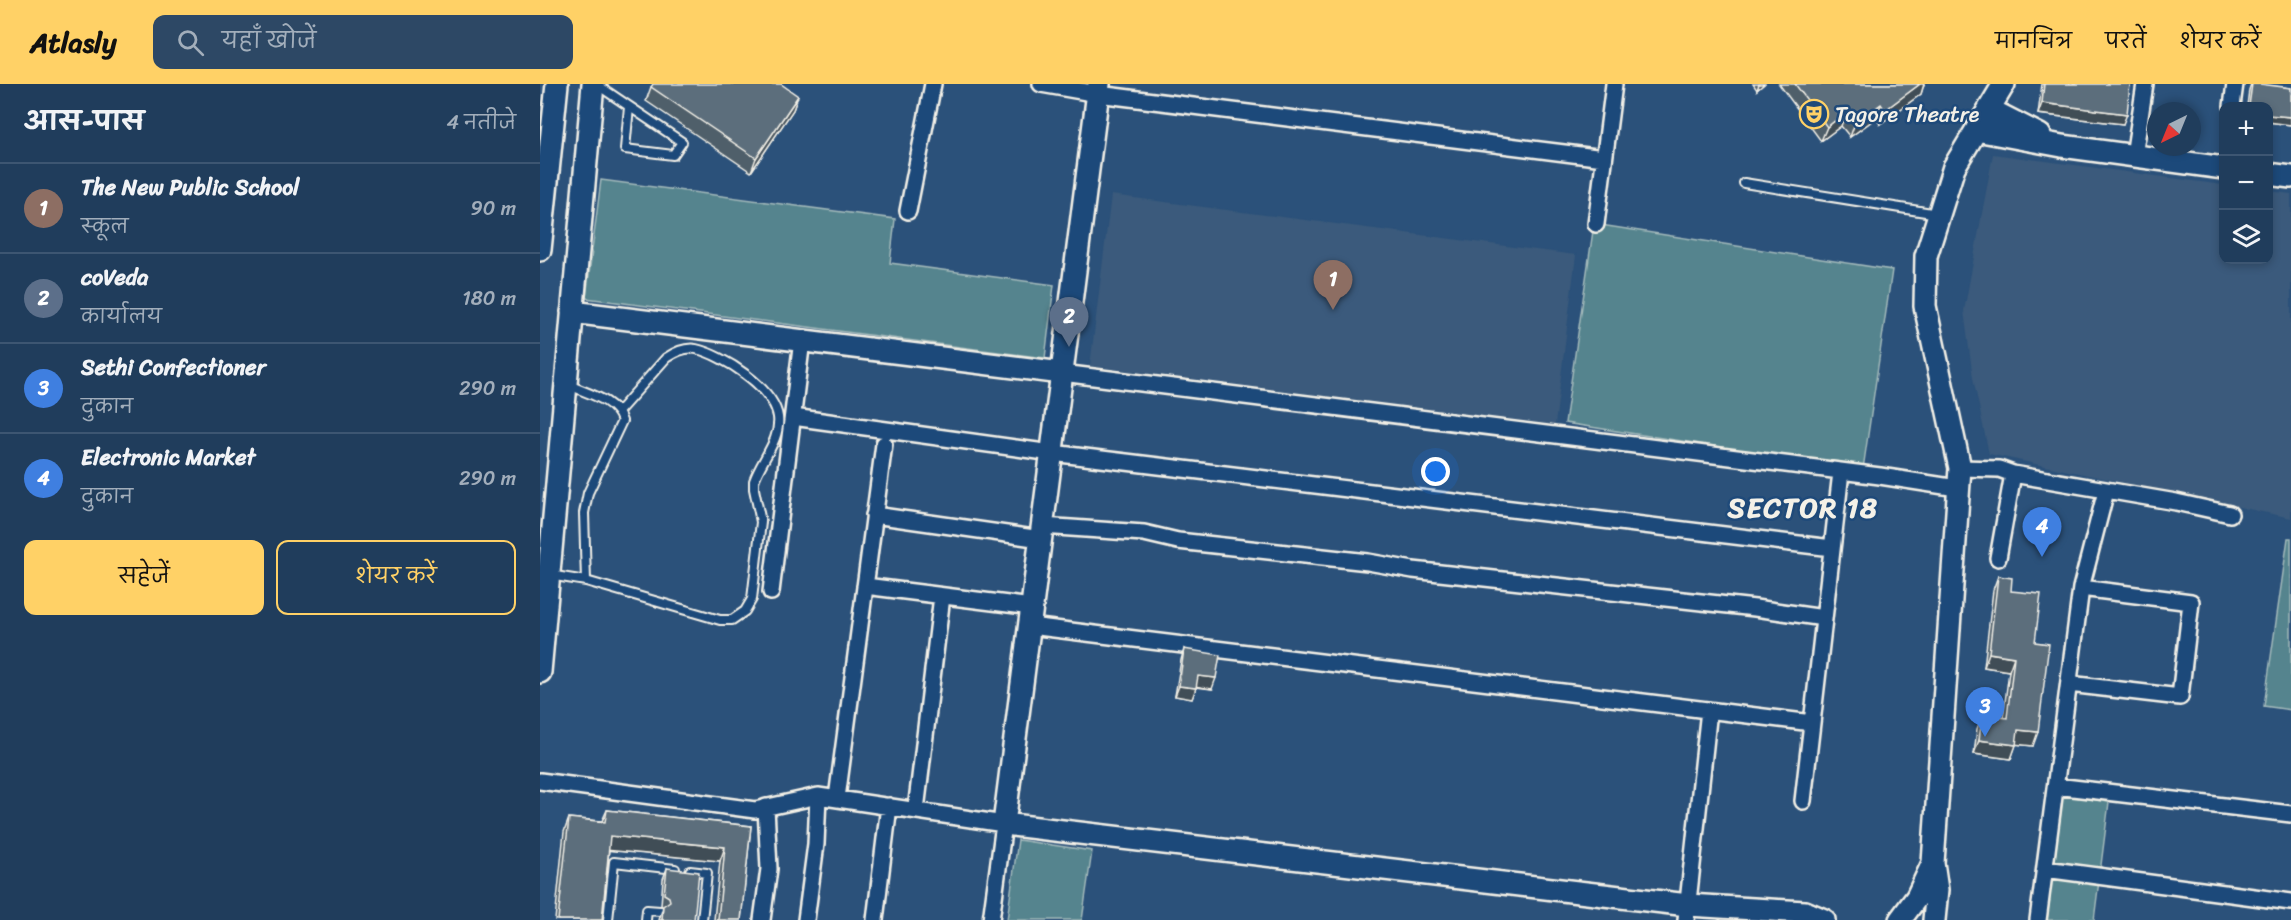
<!DOCTYPE html>
<html lang="hi">
<head>
<meta charset="utf-8">
<style>
	body { margin:0; font-family:Sriracha,"Playpen Sans Deva",sans-serif; background:#2d4865; color:#f1f3f6 }
	.controls { position:absolute; right:18px; top:18px; display:grid; overflow:hidden; border-radius:12px; box-shadow:0 3px 9px #0003 }
	.controls button { width:54px; height:54px; display:grid; place-items:center; padding:0; border:0; border-bottom:2px solid #3d5672; background:#203d5c; color:#f1f3f6; font:30px sans-serif }
	.compass { position:absolute; left:1607px; top:18px; width:54px; height:54px; border-radius:50%; background:#203d5c; box-shadow:0 3px 9px #0003; rotate:223deg }
	.you { position:absolute; left:896px; top:388px; width:21px; height:21px; margin:-15px; border:4px solid #fff; border-radius:50%; background:#1a73e8; box-shadow:0 0 0 9px #1a73e833 }
	.badge { display:grid; place-items:center; width:39px; height:39px; border-radius:50%; background:#ffd166; color:#fff; font-size:20px; font-weight:700 }
	.pin { position:absolute; translate:-50% -50px; filter:drop-shadow(0 2px 3px #0008) }
	.pin::after { content:''; position:absolute; top:32px; width:21px; height:18px; background:inherit; clip-path:polygon(0 0,100% 0,50% 100%) }
	.list { margin:0; padding:0; list-style:none }
	h2 { display:flex; justify-content:space-between; align-items:center; height:78px; margin:0; padding:0 24px; font-size:26px }
	h2 small { font-size:20px; font-weight:400; color:#a2aebb }
	.list li { display:grid; grid-template-columns:39px 1fr auto; gap:18px; align-items:center; box-sizing:border-box; height:90px; padding:0 24px; border-top:2px solid #3d5672 }
	.list b { display:block; font-size:22px; white-space:nowrap }
	.list p { margin:0; font-size:20px; white-space:nowrap; color:#a2aebb }
	.list em { font-size:20px; font-style:normal; color:#a2aebb }
	.actions { display:flex; gap:12px; padding:18px 24px }
	.actions a { flex:1; padding:14px 0; border:2px solid #ffd166; border-radius:12px; text-align:center; font-size:21px; color:#ffd166 }
	.actions .main { background:#ffd166; color:#111 }
	.icon { flex:none; width:33px; height:33px; fill:none; stroke:currentColor; stroke-width:2; stroke-linecap:round; stroke-linejoin:round }
	.map { position:relative; flex:none; width:1751px; height:836px; overflow:hidden }
	header { display:flex; align-items:center; gap:36px; box-sizing:border-box; height:84px; padding:0 30px; background:#ffd166; color:#111 }
	header strong { font-size:28px }
	nav { display:flex; gap:33px; margin-inline-start:auto; font-size:21px }
	.search { width:420px; height:54px; background:#2d4865; display:flex; align-items:center; gap:15px; box-sizing:border-box; padding:0 21px; border-radius:12px; color:#a2aebb; font-size:22px }
	main { display:flex }
	aside { flex:1; background:#203d5c }
	.map>svg:first-child { display:block }
	.built { fill:#3a5a7b }
	.green { fill:#54848e; stroke:#a4babb; stroke-width:1.5 }
	.lines { fill:none; stroke-linecap:round; stroke-linejoin:round }
	.lane-casing { stroke:#f4f1e8; stroke-width:12 }
	.street-casing { stroke:#f4f1e8; stroke-width:20 }
	.secondary-casing { stroke:#f4f1e8; stroke-width:26 }
	.lane { stroke:#1f4a7a; stroke-width:8 }
	.street { stroke:#1f4a7a; stroke-width:15 }
	.secondary { stroke:#1f4a7a; stroke-width:21 }
	.wall { fill:#4f5f6b; stroke:#f4f1e8; stroke-width:1.5 }
	.shaded-wall { fill:#404d57; stroke:#f4f1e8; stroke-width:1.5 }
	.building { fill:#5c6e7c; stroke:#f4f1e8; stroke-width:1.5 }
	.labels { text-anchor:middle; dominant-baseline:central; stroke-width:5; stroke-linejoin:round; paint-order:stroke }
	.poi-label { font-size:22px; fill:#f4f1e8; stroke:#1f4a7a; text-anchor:start }
	.district-label { font-size:28px; font-weight:bold; letter-spacing:1.5px; fill:#f4f1e8; stroke:#1f4a7a }
</style>
</head>
<body>
<header>
<strong>Atlasly</strong>
<div class="search"><svg class="icon" aria-label="search" viewBox="0 0 24 24"><circle cx="10" cy="10" r="6"/><path d="M15 15l6 6"/></svg>यहाँ खोजें</div>
<nav><a>मानचित्र</a><a>परतें</a><a>शेयर करें</a></nav>
</header>
<main>
<aside>
<h2>आस-पास<small>4 नतीजे</small></h2>
<ul class="list">
<li><span class="badge" style="background:#8d6e63">1</span><div><b>The New Public School</b><p>स्कूल</p></div><em>90 m</em></li>
<li><span class="badge" style="background:#5c6f8a">2</span><div><b>coVeda</b><p>कार्यालय</p></div><em>180 m</em></li>
<li><span class="badge" style="background:#3f7fe0">3</span><div><b>Sethi Confectioner</b><p>दुकान</p></div><em>290 m</em></li>
<li><span class="badge" style="background:#3f7fe0">4</span><div><b>Electronic Market</b><p>दुकान</p></div><em>290 m</em></li>
</ul>
<div class="actions"><a class="main">सहेजें</a><a>शेयर करें</a></div>
</aside>
<div class="map">
<svg width="1751" height="836" viewBox="0 0 1751 836">
	<rect width="100%" height="100%" fill="#2b517a"/>
	<filter id="ink" filterUnits="userSpaceOnUse"><feTurbulence type="fractalNoise" baseFrequency=".0167" numOctaves="2"/><feDisplacementMap in="SourceGraphic" scale="12" xChannelSelector="R" yChannelSelector="G"/><feConvolveMatrix kernelMatrix="1 2 1 2 8 2 1 2 1" color-interpolation-filters="sRGB"/></filter>
	<g filter="url(#ink)">
		<path class="built" d="M1453,70L1683,101L1684,176H1728L1729,107L1751,110V434L1449,370L1433,294L1424,227Z
			M571,111L1036,171L1015,341L550,282Z"/>
		<path class="green" d="M61,96L355,135L350,179L514,201L505,274L46,214Z
			M1054,140L1352,186L1323,385L1025,339Z
			M1748,454H1751V626L1724,622Z
			M1523,711L1569,718L1554,836H1507Z
			M478,756L552,767L542,836H467Z"/>
		<g class="lines">
			<g class="lane-casing">
				<path id="lane" d="M56,0L142,58L133,71L85,65L89,23
					M1204,99L1398,130
					M29,301C48,310 75,315 82,337L48,409L44,429L46,497
					M9,491L46,497L180,536H192L205,527L212,515L221,438L214,405V397C221,376 241,356 238,333C234,304 183,271 156,265C146,263 135,268 126,274L79,327
					M150,787L167,789L162,836
					M68,836L74,778L135,785
					M106,836L107,826L120,827"/>
			</g>
			<g class="street-casing">
				<path id="street" d="M501,0L558,10L1064,74
					M1692,22L1695,0
					M1594,72L1605,0
					M368,127L393,0
					M1056,140L1074,0
					M522,289L1340,392L1417,404
					M253,333L512,369L1292,464
					M1420,384L1459,385L1473,390L1636,418L1690,430
					M334,431L501,455
					M502,442L604,449L638,457L828,478L873,486L1215,524L1284,534
					M1458,474L1473,390
					M325,502L492,523
					M231,508L262,256
					M490,542L1272,639
					M1529,600L1640,613L1651,518L1541,504
					M0,697L215,726L278,712L464,740L451,836
					M1516,702L1751,730
					M297,714L344,360
					M1263,717L1301,388
					M376,726L402,512
					M1505,785L1751,818
					M222,836L229,785L226,723
					M266,836L276,760L278,712
					M335,836L349,722
					M1146,836L1169,626
					M1498,836L1541,504L1566,407"/>
			</g>
			<g class="secondary-casing">
				<path id="secondary" d="M559,0L464,740L1148,821L1265,828L1284,836
					M1449,25L1500,51
					M1436,46L1522,62L1684,84
					M1728,90L1751,93
					M0,166L17,0
					M32,228L522,289
					M0,588L53,0
					M1360,836L1377,813L1393,779
					M1394,836L1397,806L1393,779L1420,384L1385,222L1386,172L1414,83L1464,0"/>
			</g>
			<use href="#lane" class="lane"/>
			<use href="#street" class="street"/>
			<use href="#secondary" class="secondary"/>
		</g>
		<path class="wall" d="M1213,0H1224L1217,6Z
			M1239,0H1384L1381,10L1340,40L1336,34L1310,53L1301,42L1281,57Z
			M1502,0H1590L1583,40L1498,30Z
			M1711,0L1751,4V41L1728,38V22H1707L1709,6Z
			M111,3L258,12L253,26L211,88L106,17Z
			M1458,492L1471,507L1495,558L1493,662L1476,660L1471,675L1434,670L1437,645L1442,631L1463,634L1469,587L1444,583L1453,506Z
			M644,565L672,605L656,603L652,615L635,612L641,576Z
			M67,726L211,742L201,836H174L180,777L69,766L62,836H15L24,748L29,734L62,737Z
			M127,784L154,836H119L123,823L121,821L123,795Z"/>
		<path class="shaded-wall" d="M1219,0H1224L1217,6Z
			M1380,0H1384L1381,10L1340,40L1345,26Z
			M258,12L253,26L211,88L216,74Z
			M1502,19L1587,30L1583,40L1498,30Z
			M1341,20L1336,34L1310,53L1315,39Z
			M1306,28L1301,42L1281,57L1287,43Z
			M1728,31L1751,33V41L1728,38Z
			M1449,569L1474,573L1469,587L1444,583Z
			M658,592L676,594L672,605L654,602Z
			M639,602L656,604L652,615L635,612Z
			M1478,646L1498,648L1493,662L1473,660Z
			M1439,656L1476,661L1471,675L1434,670Z
			M70,752L185,763L180,777L65,766Z"/>
		<path class="building" d="M113,0H241L258,12L216,74L111,3Z
			M1255,0H1380L1345,26L1341,20L1315,39L1306,28L1287,43Z
			M1504,0H1590L1587,30L1502,19Z
			M1712,0H1720L1751,4V33L1728,31V22H1709Z
			M1458,492L1472,494L1471,507L1501,510L1495,558L1509,560L1498,648L1478,646L1476,661L1439,656L1442,631L1467,634L1474,573L1449,569Z
			M644,565L680,571L676,594L658,592L656,604L639,602Z
			M67,726L211,742L201,836H178L185,763L70,752L62,836H18L29,734L65,738Z
			M127,784L159,788L154,836H122L123,822L130,817L129,813L124,810Z"/>
	</g>
	<defs>
		<g id="theatre-ring" transform="scale(1.5)"><circle r="9.5" fill="#1f4a7a" stroke="#ffd166" stroke-width="1.5"/><path d="M-5-5.5Q0-4 5-5.5V0Q5 5 0 6Q-5 5-5 0ZM-3.3-2.5H-1v1.5H-3.3ZM1-2.5H3.3v1.5H1ZM-2.8 1Q0 5.5 2.8 1Z" fill="#ffd166"/></g>
	</defs>
	<g fill-rule="evenodd">
		<use href="#theatre-ring" x="1274" y="30"/>
	</g>
	<g class="labels">
		<g class="poi-label">
			<text x="1295" y="30">Tagore Theatre</text>
		</g>
		<g class="district-label">
			<text x="1263" y="423">SECTOR 18</text>
		</g>
	</g>
</svg>
<div class="controls">
<button>+</button>
<button>−</button>
<button><svg class="icon" aria-label="layers" viewBox="0 0 24 24"><path d="M12 4l9 5-9 5-9-5zM3 14l9 5 9-5"/></svg></button>
</div>
<svg class="compass" viewBox="-18 -18 36 36"><path d="M0-13l5 13h-10z" fill="#e53935"/><path d="M0 13l5-13h-10z" fill="#a2aebb"/></svg>
<div class="you"></div>
<div class="pin badge" style="left:793px;top:226px;background:#8d6e63">1</div>
<div class="pin badge" style="left:529px;top:263px;background:#5c6f8a">2</div>
<div class="pin badge" style="left:1445px;top:653px;background:#3f7fe0">3</div>
<div class="pin badge" style="left:1502px;top:473px;background:#3f7fe0">4</div>
</div>
</main>
</body>
</html>
